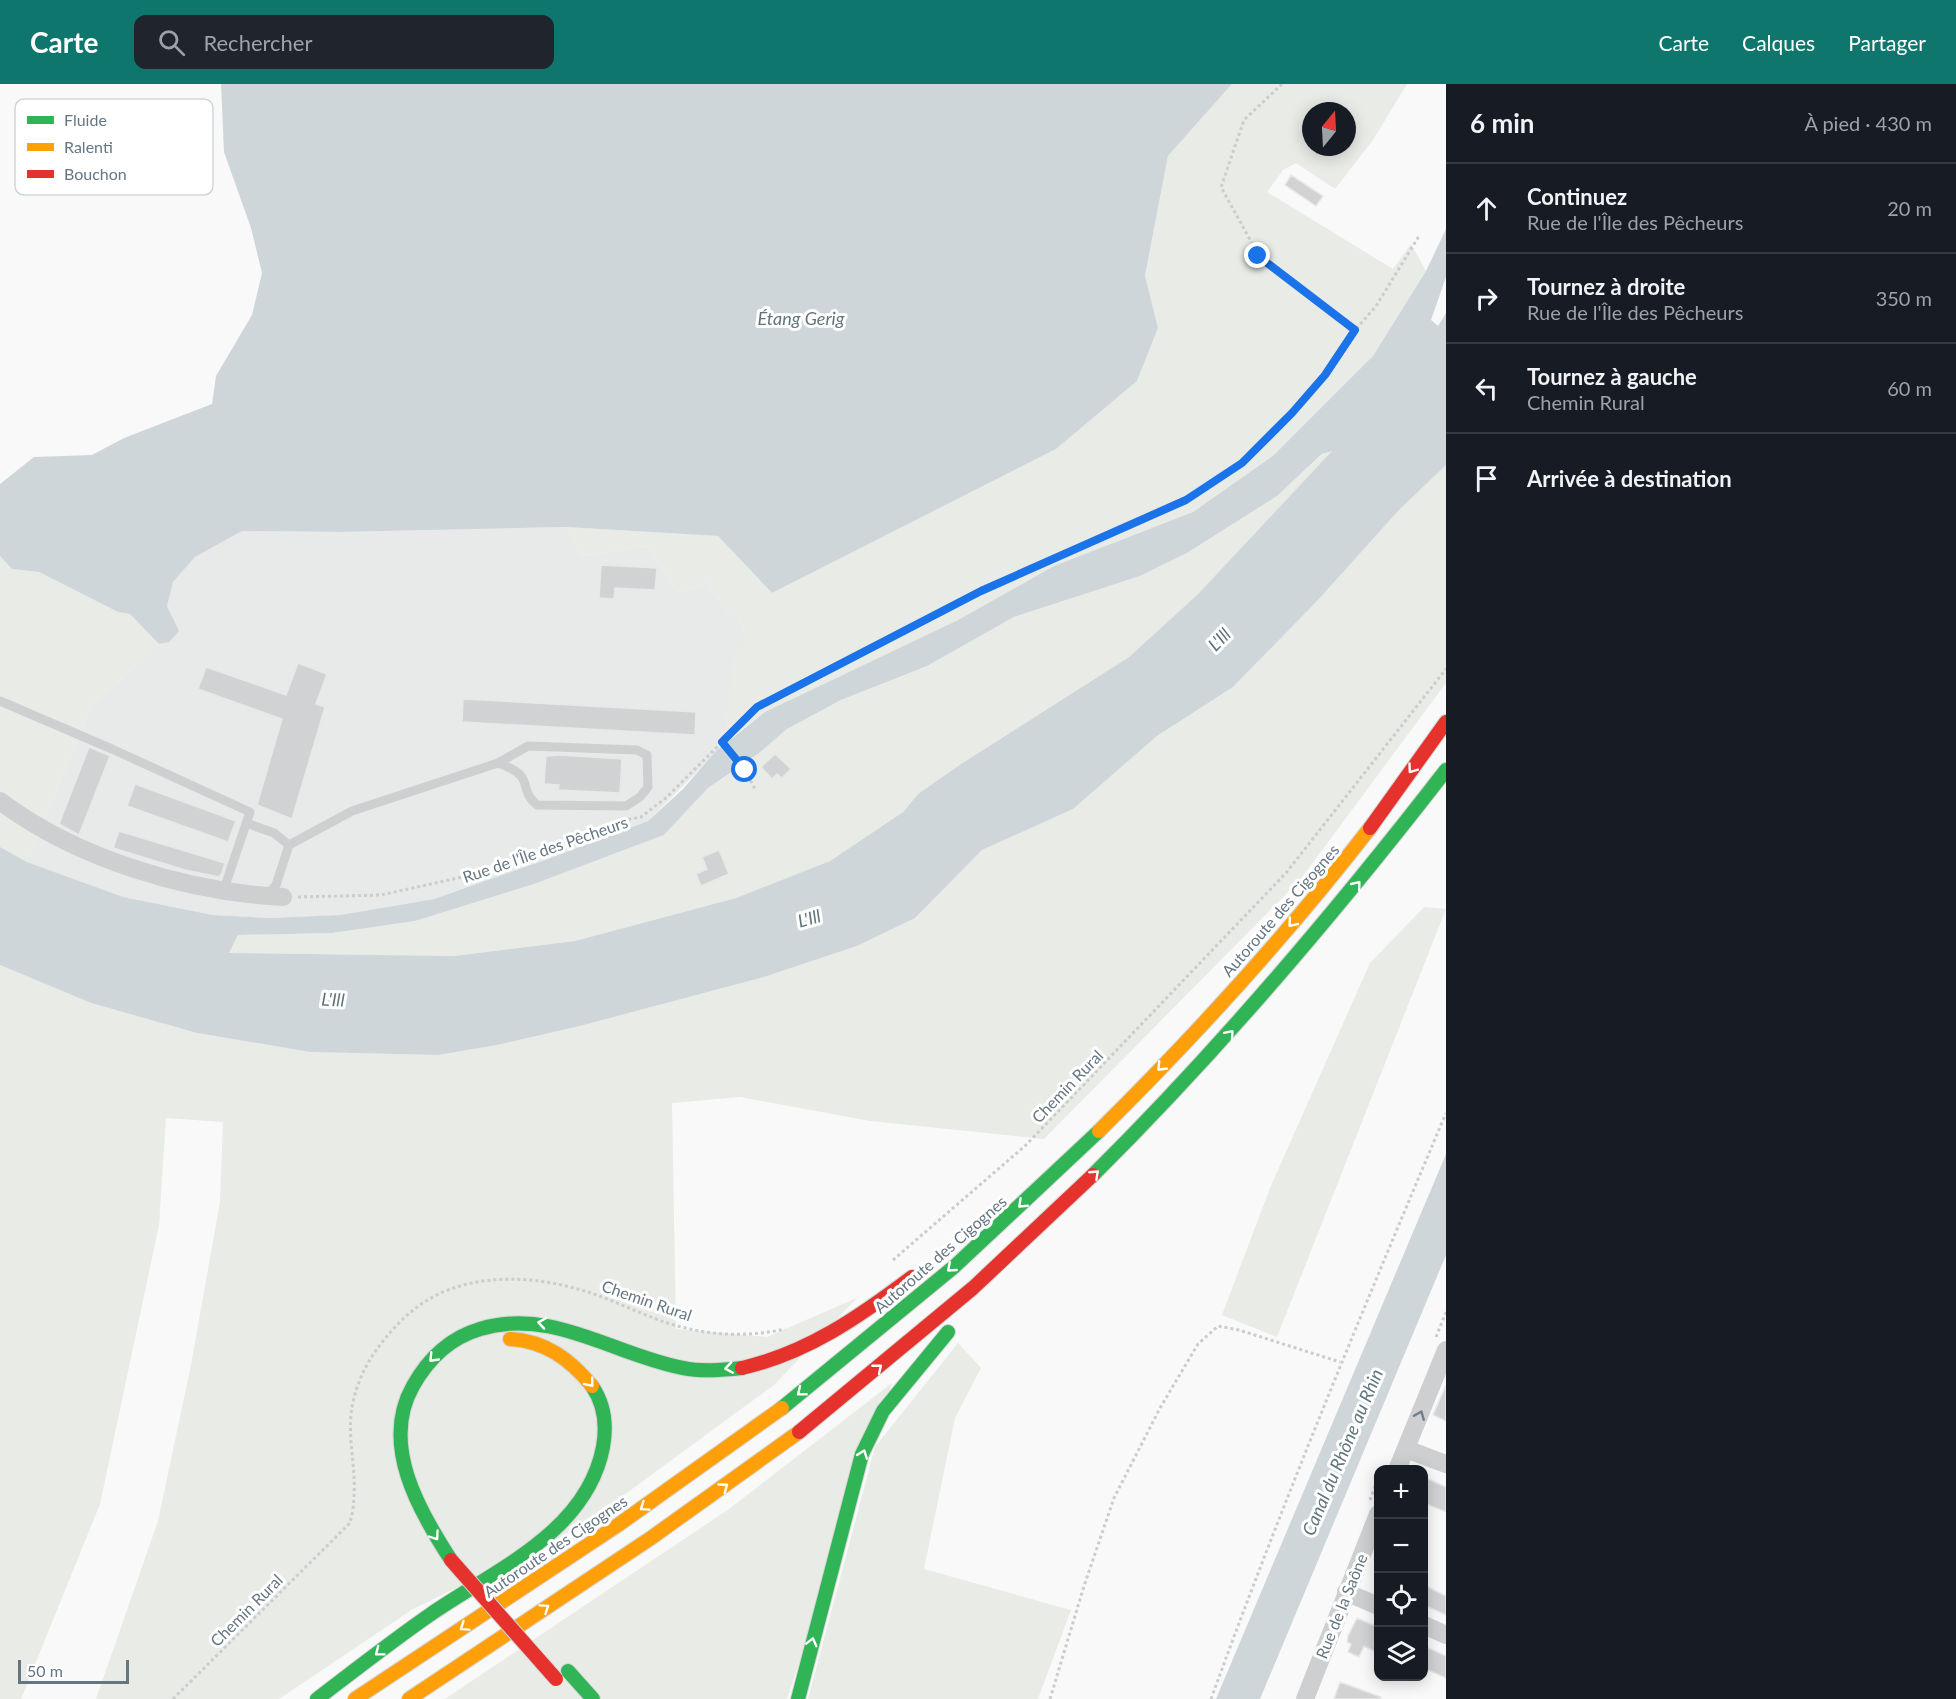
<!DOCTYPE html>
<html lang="fr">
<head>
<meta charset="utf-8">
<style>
	body { margin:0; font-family:Lato,sans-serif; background:#20242c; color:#f1f3f6 }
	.controls { position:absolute; right:18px; bottom:18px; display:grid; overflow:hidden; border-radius:12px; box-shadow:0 3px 15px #0003 }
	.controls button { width:54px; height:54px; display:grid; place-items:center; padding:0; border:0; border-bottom:2px solid #363941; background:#171b24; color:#f1f3f6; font:30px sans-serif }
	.compass { position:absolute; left:1302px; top:18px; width:54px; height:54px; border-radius:50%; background:#171b24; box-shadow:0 3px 15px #0003; rotate:18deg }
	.scale { position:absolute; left:18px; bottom:15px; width:111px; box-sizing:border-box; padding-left:6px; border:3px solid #657683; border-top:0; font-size:16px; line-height:21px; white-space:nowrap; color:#657683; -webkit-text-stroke:4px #fff; paint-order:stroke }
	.stop { position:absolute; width:18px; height:18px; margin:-14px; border:4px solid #1a73e8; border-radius:50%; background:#fff }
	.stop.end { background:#1a73e8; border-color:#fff; box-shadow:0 2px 6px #0008 }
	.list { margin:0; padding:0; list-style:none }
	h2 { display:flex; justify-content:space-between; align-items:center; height:78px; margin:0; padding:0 24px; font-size:26px }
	h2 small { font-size:20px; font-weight:400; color:#9ea1a6 }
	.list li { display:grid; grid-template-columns:39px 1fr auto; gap:18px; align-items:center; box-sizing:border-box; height:90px; padding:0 24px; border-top:2px solid #363941 }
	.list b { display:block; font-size:22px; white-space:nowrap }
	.list p { margin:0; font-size:20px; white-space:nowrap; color:#9ea1a6 }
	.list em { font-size:20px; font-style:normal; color:#9ea1a6 }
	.icon { flex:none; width:33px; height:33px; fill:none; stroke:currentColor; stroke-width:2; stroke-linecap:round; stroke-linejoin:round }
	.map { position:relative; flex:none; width:1446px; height:1615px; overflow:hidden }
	header { display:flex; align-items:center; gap:36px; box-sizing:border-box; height:84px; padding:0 30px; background:#0f766e; color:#fff }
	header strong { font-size:28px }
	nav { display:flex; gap:33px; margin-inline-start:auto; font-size:21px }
	.search { width:420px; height:54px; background:#20242c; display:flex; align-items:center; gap:15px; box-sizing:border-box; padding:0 21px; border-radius:12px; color:#9ea1a6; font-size:22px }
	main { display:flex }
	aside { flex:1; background:#171b24 }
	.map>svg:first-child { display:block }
	.built { fill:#e8e9e9 }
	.green { fill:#e8ebe6; fill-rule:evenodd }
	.water { fill:#ced6d9; fill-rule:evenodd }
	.building { fill:#d0d2d3; stroke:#e8e8e8; stroke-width:1.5 }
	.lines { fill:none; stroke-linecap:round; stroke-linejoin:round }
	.fast-casing { stroke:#d5d6d6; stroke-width:16 }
	.slow-casing { stroke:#d5d6d6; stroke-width:16 }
	.jam-casing { stroke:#d5d6d6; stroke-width:16 }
	.path { stroke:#cbcccd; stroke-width:3; stroke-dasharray:3 3; stroke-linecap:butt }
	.lane { stroke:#cecfd0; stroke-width:9 }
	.street { stroke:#cecfd0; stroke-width:18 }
	.fast { stroke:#30b455; stroke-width:14 }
	.slow { stroke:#ff9f0a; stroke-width:14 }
	.jam { stroke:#e5322d; stroke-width:14 }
	.jam-bridge-casing { stroke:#d5d6d6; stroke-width:16; stroke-linecap:butt }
	.jam-bridge { stroke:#e5322d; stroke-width:14 }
	.oneway { stroke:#fff }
	.oneway2 { stroke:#707f8b }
	.route { stroke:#1a73e8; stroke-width:8 }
	.labels { text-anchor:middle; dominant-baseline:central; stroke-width:6; stroke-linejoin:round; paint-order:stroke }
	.street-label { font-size:16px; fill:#657683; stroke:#fff }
	.water-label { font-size:18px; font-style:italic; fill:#60757c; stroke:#fff }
	.key { fill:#fff; stroke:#d1d6da; stroke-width:1.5 }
	.key-label { font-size:16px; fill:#657683 }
</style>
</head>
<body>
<header>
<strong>Carte</strong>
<div class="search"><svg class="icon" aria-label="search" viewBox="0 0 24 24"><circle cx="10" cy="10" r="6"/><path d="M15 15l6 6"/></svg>Rechercher</div>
<nav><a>Carte</a><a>Calques</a><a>Partager</a></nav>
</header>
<main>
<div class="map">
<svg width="1446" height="1615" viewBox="0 0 1446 1615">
	<rect width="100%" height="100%" fill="#f9f9f9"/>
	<path class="built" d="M566,443L582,472L647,462L679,510L707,499L725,525L739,535L748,556L725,634L733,652L648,737L548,775L434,815L340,831L269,834L213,831L122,813L27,778L91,623L159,560L169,558L174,538L167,522L169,508L173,498L195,473L242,447L340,448Z"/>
	<path class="green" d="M1232,0H1407L1373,56L1335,105L1296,79L1283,86L1267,108L1393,185L1411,160L1426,187L1373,272L1328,319L1274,371L1193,428L1054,482L958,536L765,628L733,652L725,634L735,565L748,556L739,535L725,525L707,499L679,510L647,462L582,472L566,443L718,452L772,509L1056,365L1137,297L1158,244L1145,193L1168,72ZM1311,27H1347V63H1311Z
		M1333,366L1197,511L1129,573L961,680L918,710L903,728L830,777L736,814L575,857L454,872L229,869L238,851L332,849L415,837L534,800L664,751L708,704L759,669L787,645L841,616L927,582L1014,533L1140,492L1187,469L1277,412L1323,370Z
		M1446,381V599L1300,796L1044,1055L870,1037L740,1013L672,1019L676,1245L767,1253L857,1214L774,1301L579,1444L413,1525L279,1615H96L158,1437L191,1281L220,1118L223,1038L166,1034L159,1141L100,1420L21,1615H0V881L91,919L197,949L310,968L438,971L497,961L580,942L764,893L857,862L915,834L982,766L1073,725L1157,652L1233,603L1319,515L1398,427Z
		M0,472L12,485L39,488L118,528L130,530L159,560L91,623L27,778L0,763Z
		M1424,823L1446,825L1277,1253L1222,1231L1270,1104L1370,879Z
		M958,1259L981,1284L955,1334L924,1485L1071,1526L1038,1615H808L875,1363Z
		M892,1299L787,1615H445L729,1425Z"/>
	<path class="water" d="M221,0H1232L1168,72L1145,192L1158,244L1137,297L1056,365L772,509L718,452L566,443L340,448L242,447L195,473L173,498L167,522L179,547L169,558L159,560L130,530L118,528L39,488L12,485L0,472V400L34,373L92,371L124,354L212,320L216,292L252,231L262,189L251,144L224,68Z
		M1446,145V193L1431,236L1438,242L1446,229V381L1398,427L1319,515L1233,603L1157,652L1073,725L982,766L915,834L857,862L764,893L580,942L497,961L438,971L310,968L197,949L91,919L0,881V763L27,778L123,813L213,831L269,834L340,831L434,815L548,775L648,737L683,705L716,667L765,628L958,536L1054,482L1193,428L1274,371L1373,272L1426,187ZM1332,367L1197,511L1129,573L961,680L918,710L903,728L830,777L736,814L575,857L454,872L229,869L238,851L332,849L415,837L534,800L664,751L708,704L759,669L787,645L841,616L927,582L1014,533L1140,492L1187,469L1277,412L1322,370Z
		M1446,1070V1171L1260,1615H1216Z"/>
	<path class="building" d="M1291,91L1323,112L1316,122L1285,101Z
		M601,481L657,484L655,506L615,504L614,515L599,514Z
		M298,579L327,590L316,620L325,623L292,735L257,721L282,635L198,605L206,583L286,611Z
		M463,615L696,628L695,651L462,638Z
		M89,663L110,672L79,751L59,740Z
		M775,670L791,685L782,694L777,690L772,695L761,683Z
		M560,671L622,675L620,709L558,706L559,701L544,700L546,672Z
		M135,700L236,737L228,758L127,722Z
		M119,747L225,779L222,789L219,793L185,786L113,764Z
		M719,766L729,790L701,802L696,790L707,785L702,773Z
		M1446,1301V1337L1433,1331Z
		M1424,1393L1446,1403V1428L1424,1419Z
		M1424,1501L1446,1512V1531L1424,1521Z
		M1357,1534L1378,1543V1569L1364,1562L1359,1573L1348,1568L1351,1560L1347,1558L1348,1552Z
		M1424,1562L1446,1572V1594L1424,1584Z
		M1340,1598L1381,1613V1615H1334Z"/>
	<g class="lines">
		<g class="fast-casing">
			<path id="fast" d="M1093,1091C1221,964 1336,828 1446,686
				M782,1324L955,1182L1099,1047
				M451,1476C419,1427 380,1360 413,1302C428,1275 450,1254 480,1245C552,1223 614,1271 683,1284C702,1288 722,1286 742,1284
				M568,1587L593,1615
				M317,1615C355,1586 392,1557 431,1530C495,1486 587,1448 603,1363C607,1341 605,1321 592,1302
				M798,1615L862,1370L883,1327L948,1248"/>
		</g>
		<g class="slow-casing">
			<path id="slow" d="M1099,1047C1195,952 1287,851 1370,744
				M510,1255C545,1257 570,1275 592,1302
				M355,1615L618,1441L782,1324
				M409,1615L651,1454L799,1348"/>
		</g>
		<g class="jam-casing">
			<path id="jam" d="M1370,744L1446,638
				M742,1284C807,1269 859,1233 912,1193
				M799,1348L973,1204L1093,1091"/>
		</g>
		<path class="path" d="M1282,0L1244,36L1221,103L1259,172L1355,246
			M722,658L745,686L756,707
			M298,813L381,811L476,790L626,736L641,733L667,713L757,623L981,507L1187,416L1242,379L1292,329L1325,291L1355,246L1376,222L1419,152
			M893,1176L1026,1061L1286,789L1446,585
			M1436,1253L1446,1228
			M1370,1416L1378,1395
			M173,1615L350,1439C352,1431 354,1421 354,1412C356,1380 346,1350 353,1318C360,1286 378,1260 401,1237C450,1187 525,1188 588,1208C622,1219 655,1238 690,1245C721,1252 754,1252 785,1245
			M1050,1615L1084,1502L1114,1414L1160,1324L1198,1260L1218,1242L1239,1246L1340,1278
			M1211,1615C1283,1417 1364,1223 1446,1029"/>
		<path class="lane" d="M0,617L112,665L250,728L223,808
			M246,739L274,749L289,761
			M266,812L276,801L289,761L352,727L498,679C538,693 516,704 537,721L626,722L640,713L648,703L647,671L637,666L528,662L498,679"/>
		<path class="street" d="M0,717C77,775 187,808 283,813
			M1406,1365L1446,1380
			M1397,1386L1446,1266
			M1346,1508L1378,1522
			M1424,1541L1446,1551
			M1305,1615L1378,1430"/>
		<use href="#fast" class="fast"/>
		<use href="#slow" class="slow"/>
		<use href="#jam" class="jam"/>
		<g class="jam-bridge-casing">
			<path id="jam-bridge" d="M451,1476L556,1595"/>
		</g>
		<use href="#jam-bridge" class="jam-bridge"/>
	</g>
	<defs><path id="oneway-chevron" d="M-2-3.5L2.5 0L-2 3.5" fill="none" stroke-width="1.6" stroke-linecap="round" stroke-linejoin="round" transform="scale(1.5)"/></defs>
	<g class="oneway">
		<use href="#oneway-chevron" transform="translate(1412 685) rotate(126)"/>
		<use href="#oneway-chevron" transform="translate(1357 801) rotate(-51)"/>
		<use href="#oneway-chevron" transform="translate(1292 839) rotate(130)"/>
		<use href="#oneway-chevron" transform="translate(1230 950) rotate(-49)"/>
		<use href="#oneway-chevron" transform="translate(1161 983) rotate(134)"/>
		<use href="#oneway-chevron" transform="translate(1095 1090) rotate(-43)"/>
		<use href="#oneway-chevron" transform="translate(1022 1120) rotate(137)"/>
		<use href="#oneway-chevron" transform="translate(951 1184) rotate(139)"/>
		<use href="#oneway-chevron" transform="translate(542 1239) rotate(-171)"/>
		<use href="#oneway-chevron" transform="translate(433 1274) rotate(134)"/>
		<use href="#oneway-chevron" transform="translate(729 1284) rotate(171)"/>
		<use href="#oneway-chevron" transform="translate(878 1284) rotate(-39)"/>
		<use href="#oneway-chevron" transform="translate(590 1299) rotate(51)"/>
		<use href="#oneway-chevron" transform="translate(801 1308) rotate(141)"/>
		<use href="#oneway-chevron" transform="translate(863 1370) rotate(-69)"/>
		<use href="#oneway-chevron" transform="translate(724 1403) rotate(-36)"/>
		<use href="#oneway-chevron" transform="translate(644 1423) rotate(146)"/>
		<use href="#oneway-chevron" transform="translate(435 1452) rotate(55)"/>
		<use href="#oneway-chevron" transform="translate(545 1524) rotate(-34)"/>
		<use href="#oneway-chevron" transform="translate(464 1543) rotate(146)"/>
		<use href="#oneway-chevron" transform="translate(812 1558) rotate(-76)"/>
		<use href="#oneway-chevron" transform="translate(379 1568) rotate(143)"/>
	</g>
	<use class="oneway2" href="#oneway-chevron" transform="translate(1420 1331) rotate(-68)"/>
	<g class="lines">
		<path class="route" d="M745,686L722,658L757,623L981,507L1186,416L1242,379L1292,329L1325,291L1355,246L1258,172"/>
	</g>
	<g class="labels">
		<g class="street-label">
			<text transform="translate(545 765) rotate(-19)">Rue de l'Île des Pêcheurs</text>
			<text transform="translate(1280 826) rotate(-49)">Autoroute des Cigognes</text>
			<text transform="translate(1067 1002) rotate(-46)">Chemin Rural</text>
			<text transform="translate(940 1170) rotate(-41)">Autoroute des Cigognes</text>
			<text transform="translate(647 1216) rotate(19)">Chemin Rural</text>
			<text transform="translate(555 1462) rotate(-34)">Autoroute des Cigognes</text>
			<text transform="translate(1341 1522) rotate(-68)">Rue de la Saône</text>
			<text transform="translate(246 1526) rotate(-45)">Chemin Rural</text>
		</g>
		<g class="water-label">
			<text x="801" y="234">Étang Gerig</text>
			<text transform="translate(1219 555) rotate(-45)">L'Ill</text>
			<text transform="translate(809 834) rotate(-15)">L'Ill</text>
			<text transform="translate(333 915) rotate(3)">L'Ill</text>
			<text transform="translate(1342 1368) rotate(-67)">Canal du Rhône au Rhin</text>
		</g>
	</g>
	<rect x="15" y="15" width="198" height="96" rx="9" class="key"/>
	<rect x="27" y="32" width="27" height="8" fill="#30b455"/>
	<rect x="27" y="59" width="27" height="8" fill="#ff9f0a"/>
	<rect x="27" y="86" width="27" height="8" fill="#e5322d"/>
	<g class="key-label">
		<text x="64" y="42">Fluide</text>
		<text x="64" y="69">Ralenti</text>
		<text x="64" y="96">Bouchon</text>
	</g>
</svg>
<div class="controls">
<button>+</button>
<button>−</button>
<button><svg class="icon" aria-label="locate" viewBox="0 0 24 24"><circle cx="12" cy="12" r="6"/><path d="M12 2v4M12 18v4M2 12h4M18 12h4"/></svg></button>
<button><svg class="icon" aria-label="layers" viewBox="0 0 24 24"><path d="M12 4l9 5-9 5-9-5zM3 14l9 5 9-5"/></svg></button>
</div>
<svg class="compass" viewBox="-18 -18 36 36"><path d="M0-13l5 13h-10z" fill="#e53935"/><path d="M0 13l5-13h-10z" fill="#9ea1a6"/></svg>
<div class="scale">50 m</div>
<div class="stop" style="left:745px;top:686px"></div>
<div class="stop end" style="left:1258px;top:172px"></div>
</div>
<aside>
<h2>6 min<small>À pied · 430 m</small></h2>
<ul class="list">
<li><svg class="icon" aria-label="ahead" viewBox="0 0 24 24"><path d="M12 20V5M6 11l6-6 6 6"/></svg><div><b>Continuez</b><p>Rue de l'Île des Pêcheurs</p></div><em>20 m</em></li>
<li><svg class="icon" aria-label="right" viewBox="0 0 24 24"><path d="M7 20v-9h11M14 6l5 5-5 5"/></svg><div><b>Tournez à droite</b><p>Rue de l'Île des Pêcheurs</p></div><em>350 m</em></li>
<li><svg class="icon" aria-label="left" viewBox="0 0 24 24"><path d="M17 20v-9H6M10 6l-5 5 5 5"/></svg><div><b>Tournez à gauche</b><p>Chemin Rural</p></div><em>60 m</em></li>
<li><svg class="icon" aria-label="arrive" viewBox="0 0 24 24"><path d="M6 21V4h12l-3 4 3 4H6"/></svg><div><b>Arrivée à destination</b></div></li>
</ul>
</aside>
</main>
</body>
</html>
